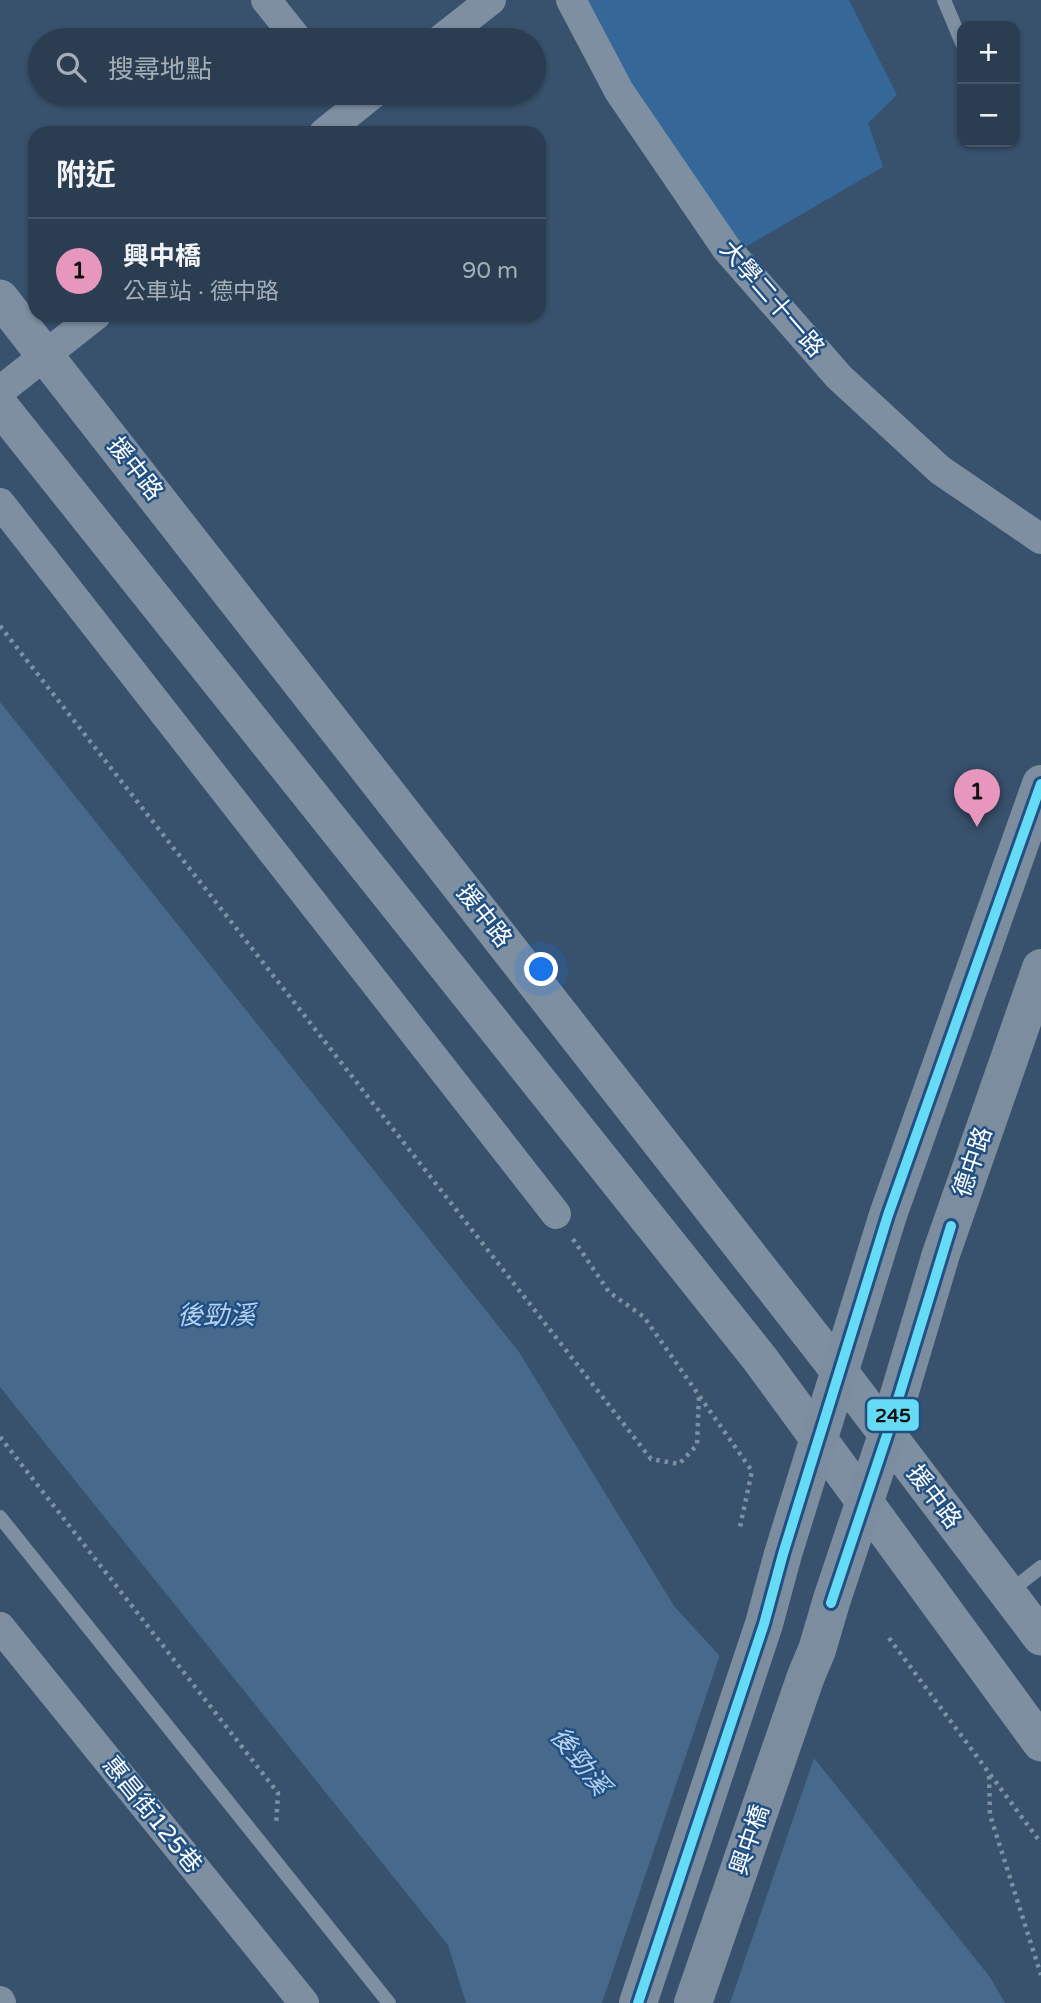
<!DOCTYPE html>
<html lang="zh-TW">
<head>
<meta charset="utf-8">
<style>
	body { margin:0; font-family:"Varela Round","Noto Sans TC",sans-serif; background:#36485b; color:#f1f3f6 }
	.controls { position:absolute; right:21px; top:21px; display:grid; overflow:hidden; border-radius:14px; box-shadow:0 2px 5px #0004 }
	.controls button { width:63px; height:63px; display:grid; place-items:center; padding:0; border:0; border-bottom:2px solid #465668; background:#2a3d51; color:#f1f3f6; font:35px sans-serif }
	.you { position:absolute; left:542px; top:970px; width:24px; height:24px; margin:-18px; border:5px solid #fff; border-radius:50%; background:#1a73e8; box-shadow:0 0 0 10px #1a73e833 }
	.badge { display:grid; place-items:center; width:46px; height:46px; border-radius:50%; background:#e797bd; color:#111; font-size:23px; font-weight:700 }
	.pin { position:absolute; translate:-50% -58px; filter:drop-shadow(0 2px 4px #0008) }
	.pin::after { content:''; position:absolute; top:37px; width:24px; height:21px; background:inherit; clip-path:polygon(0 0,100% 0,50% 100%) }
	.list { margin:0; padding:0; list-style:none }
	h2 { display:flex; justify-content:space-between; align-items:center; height:91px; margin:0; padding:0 28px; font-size:30px }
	h2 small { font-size:23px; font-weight:400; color:#a5aeb7 }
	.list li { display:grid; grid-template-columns:46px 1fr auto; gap:21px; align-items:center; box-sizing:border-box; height:105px; padding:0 28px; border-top:2px solid #465668 }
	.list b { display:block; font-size:26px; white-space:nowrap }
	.list p { margin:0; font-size:23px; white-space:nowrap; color:#a5aeb7 }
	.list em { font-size:23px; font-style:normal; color:#a5aeb7 }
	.icon { flex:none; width:38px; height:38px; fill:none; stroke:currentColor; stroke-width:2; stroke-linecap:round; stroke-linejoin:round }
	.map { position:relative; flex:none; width:1041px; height:2003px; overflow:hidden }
	.search { position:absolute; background:#2a3d51; box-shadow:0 2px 5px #0004; left:28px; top:28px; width:518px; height:77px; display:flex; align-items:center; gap:18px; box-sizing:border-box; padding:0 24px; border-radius:38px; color:#a5aeb7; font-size:26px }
	.panel { position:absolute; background:#2a3d51; box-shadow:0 2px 5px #0004; left:28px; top:126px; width:518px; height:196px; border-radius:21px }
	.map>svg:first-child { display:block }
	.green { fill:#366799 }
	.water { fill:#47698b }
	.pier { fill:#38516c }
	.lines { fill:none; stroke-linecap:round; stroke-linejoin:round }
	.path { stroke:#7e8fa2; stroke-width:4.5; stroke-dasharray:3.5 5; stroke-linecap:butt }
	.service { stroke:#7e8fa2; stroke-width:14 }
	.minor { stroke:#7e8fa2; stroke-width:30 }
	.tertiary { stroke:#7e8fa2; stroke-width:37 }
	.primary { stroke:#7c8d9f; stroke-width:38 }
	.bus-1-casing { stroke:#225082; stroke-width:16 }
	.bus-1 { stroke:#66dbf5; stroke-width:10 }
	.labels { text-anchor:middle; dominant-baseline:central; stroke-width:5; stroke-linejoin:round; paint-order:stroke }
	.street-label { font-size:24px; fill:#fff; stroke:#225082 }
	.water-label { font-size:26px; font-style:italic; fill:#b4d2ef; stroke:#225082 }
	.line-badge { stroke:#225082; stroke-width:2.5 }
	.pale-badge-label { font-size:19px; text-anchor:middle; font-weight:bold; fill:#111 }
</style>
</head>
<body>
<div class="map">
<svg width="1041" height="2003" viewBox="0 0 1041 2003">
	<rect width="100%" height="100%" fill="#38516c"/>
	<path class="green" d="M577,0H849L897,95L868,123L883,167L735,253Z"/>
	<path class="water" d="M0,702L519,1352L674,1606L818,1763L990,1977L1005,2003H466L448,1945L0,1387Z"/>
	<path class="pier" d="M721,1652L815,1755L730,2003H602Z"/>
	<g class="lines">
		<path class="path" d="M0,626L651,1459L679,1464L697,1445L699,1394
			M573,1239L609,1292L644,1317L752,1471L740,1527
			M0,1437L278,1793L276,1825
			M889,1638L1041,1843
			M989,1776L990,1815L1041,1975"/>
		<path class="service" d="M944,0L962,43
			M0,1517L389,2003
			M1009,1592L1041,1567"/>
		<path class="minor" d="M266,0L298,40
			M571,0L619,91L726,248L839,377L940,470L1041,539
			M440,40L491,0
			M324,133L374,93
			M0,391L96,315
			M0,503L556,1214
			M0,1627L304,2003
			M0,2001L1,2003"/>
		<path class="tertiary" d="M0,298L839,1371L1041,1637
			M0,406L760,1359L1041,1743"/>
		<path class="primary" d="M638,2003L764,1624L783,1554L888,1215L1041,784
			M693,2003L806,1676L817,1650L832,1599L887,1435L941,1254L1041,968"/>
		<g class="bus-1-casing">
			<path id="bus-1" d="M831,1603L887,1435L951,1226
				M638,2003L764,1624L783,1554L888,1215L1041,784"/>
		</g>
		<use href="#bus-1" class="bus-1"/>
	</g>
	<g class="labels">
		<g class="street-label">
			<text transform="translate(772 299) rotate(49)">大學二十一路</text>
			<text transform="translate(135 469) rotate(52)">援中路</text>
			<text transform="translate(484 916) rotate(52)">援中路</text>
			<text transform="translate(973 1162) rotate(-71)">德中路</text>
			<text transform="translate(934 1497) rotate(53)">援中路</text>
			<text transform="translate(152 1815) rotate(51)">惠昌街125巷</text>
			<text transform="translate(750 1840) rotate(-71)">興中橋</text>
		</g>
		<g class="water-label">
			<text x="216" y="1315">後勁溪</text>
			<text transform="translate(580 1761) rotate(52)">後勁溪</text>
		</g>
	</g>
	<rect class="line-badge" x="866" y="1398" width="54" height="34" rx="7" fill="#66dbf5"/>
	<g class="pale-badge-label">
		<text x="893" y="1422">245</text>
	</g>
</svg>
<div class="controls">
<button>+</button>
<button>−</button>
</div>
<div class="you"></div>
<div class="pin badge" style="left:977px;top:827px">1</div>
<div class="search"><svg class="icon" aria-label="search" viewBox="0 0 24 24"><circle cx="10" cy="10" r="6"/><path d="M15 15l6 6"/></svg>搜尋地點</div>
<section class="panel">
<h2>附近<small></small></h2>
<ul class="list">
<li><span class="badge">1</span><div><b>興中橋</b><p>公車站 · 德中路</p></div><em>90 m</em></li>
</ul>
</section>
</div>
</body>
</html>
